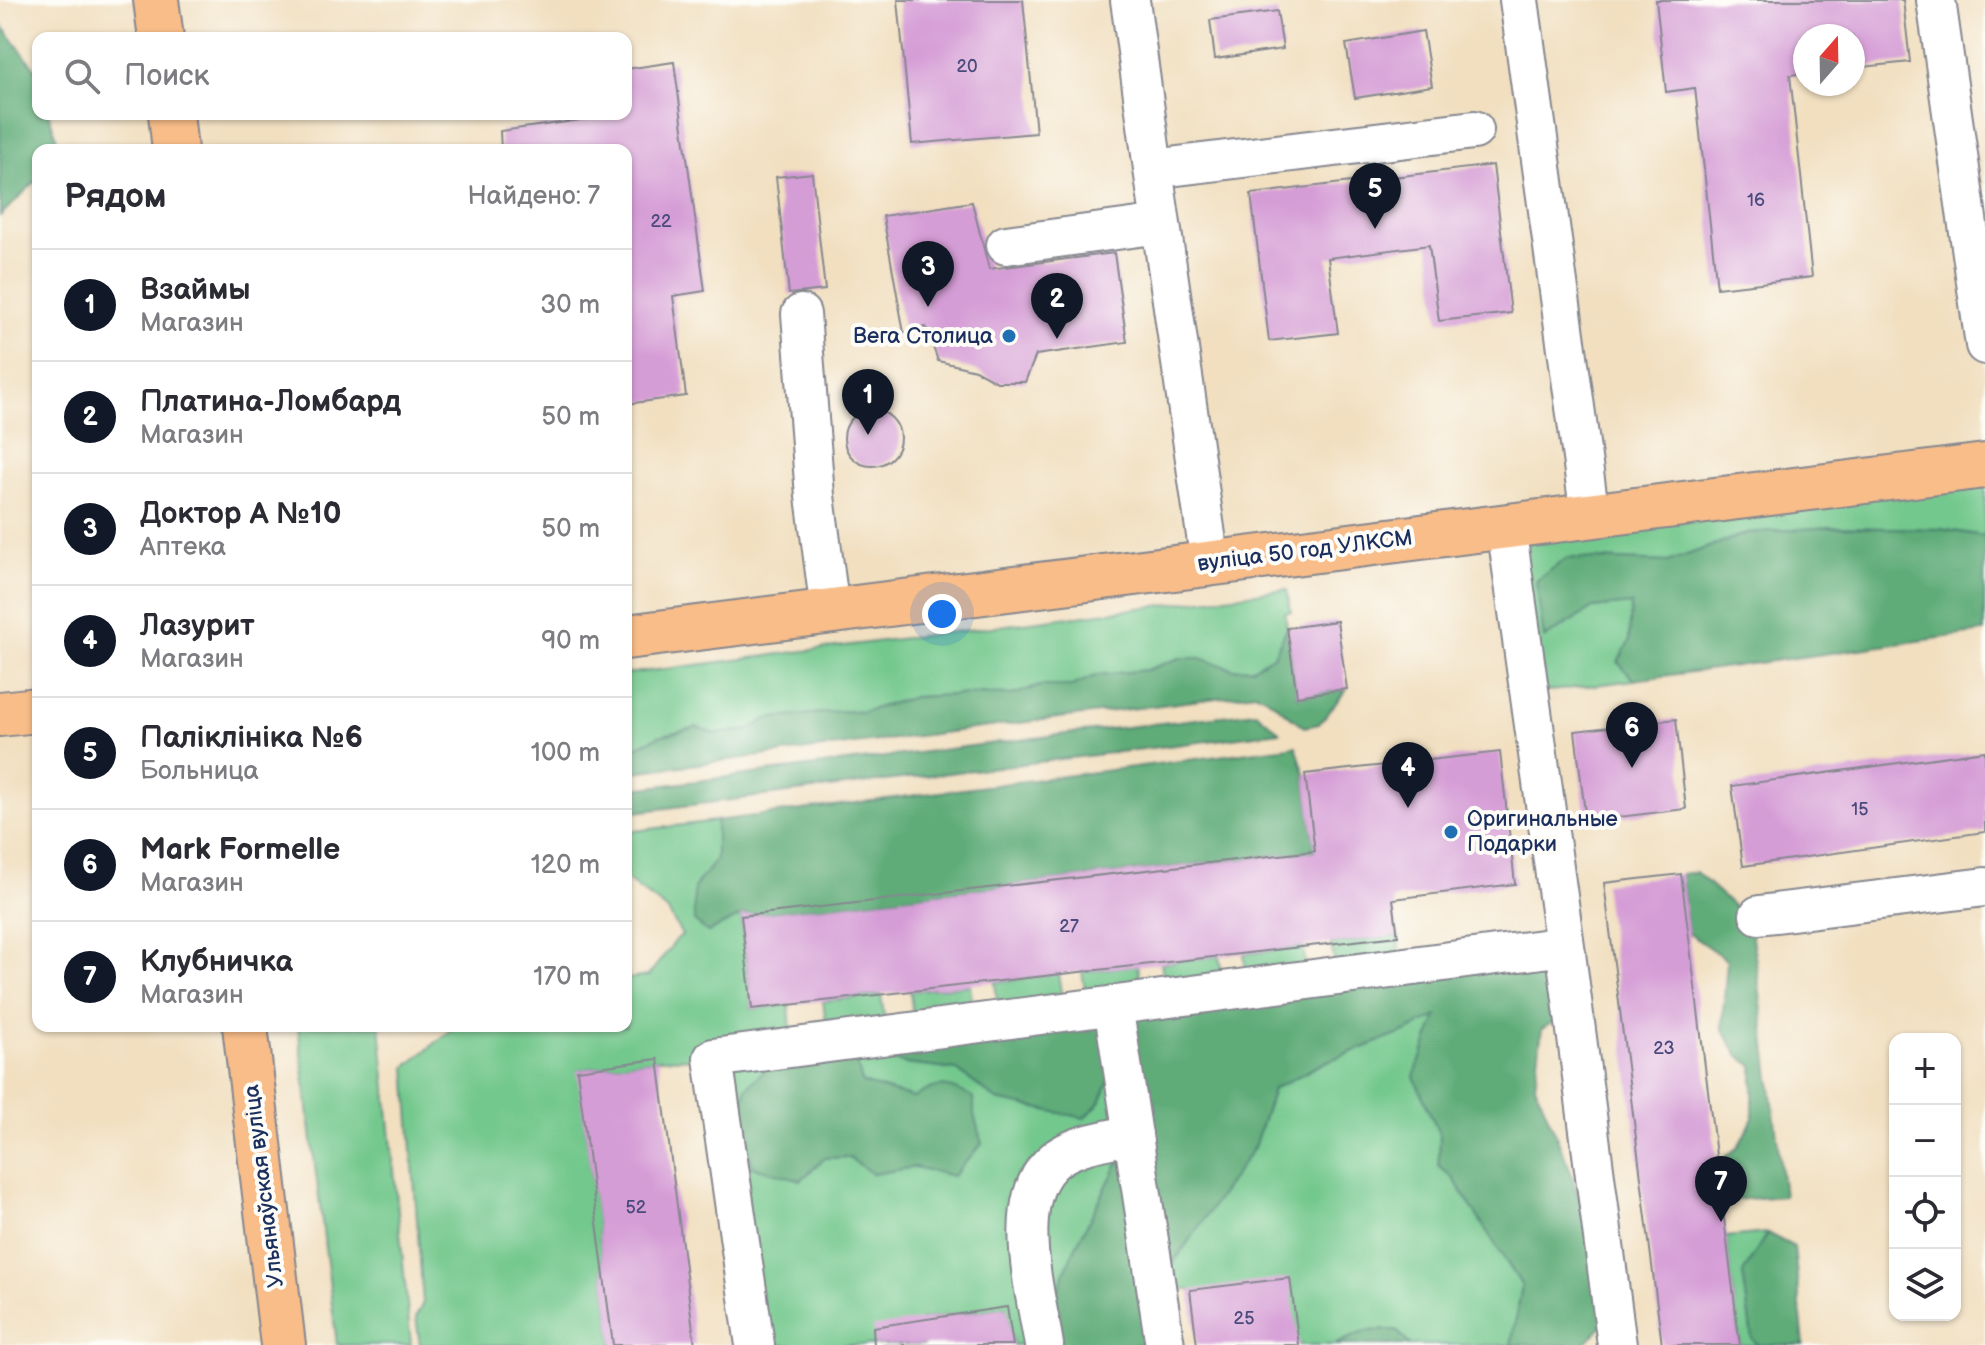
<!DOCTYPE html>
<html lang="ru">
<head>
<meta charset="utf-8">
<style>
	body { margin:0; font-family:"Balsamiq Sans",sans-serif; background:#f2f2f3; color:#2b2b33 }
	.controls { position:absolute; right:24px; bottom:24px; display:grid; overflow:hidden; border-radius:16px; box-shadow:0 2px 6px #0004 }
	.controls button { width:72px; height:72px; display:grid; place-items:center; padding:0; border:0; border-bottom:2px solid #e1e1e2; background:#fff; color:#2b2b33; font:40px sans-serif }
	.compass { position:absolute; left:1793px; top:24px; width:72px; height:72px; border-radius:50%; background:#fff; box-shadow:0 2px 6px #0004; rotate:20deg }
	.you { position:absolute; left:942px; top:614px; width:28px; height:28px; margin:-20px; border:6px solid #fff; border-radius:50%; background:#1a73e8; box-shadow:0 0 0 12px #1a73e833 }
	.badge { display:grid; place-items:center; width:52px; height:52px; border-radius:50%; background:#111827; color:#fff; font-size:26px; font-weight:700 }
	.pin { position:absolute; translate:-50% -66px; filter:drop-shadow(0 2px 4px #0008) }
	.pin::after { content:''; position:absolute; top:42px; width:28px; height:24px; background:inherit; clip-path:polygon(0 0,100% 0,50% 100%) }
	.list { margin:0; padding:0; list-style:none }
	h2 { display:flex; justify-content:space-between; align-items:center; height:104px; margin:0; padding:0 32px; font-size:34px }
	h2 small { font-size:26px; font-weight:400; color:#7c7c81 }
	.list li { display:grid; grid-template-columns:52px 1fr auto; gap:24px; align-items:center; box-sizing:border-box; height:112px; padding:0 32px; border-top:2px solid #e1e1e2 }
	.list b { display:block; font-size:30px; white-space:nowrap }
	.list p { margin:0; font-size:26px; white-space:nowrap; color:#7c7c81 }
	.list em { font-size:26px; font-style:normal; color:#7c7c81 }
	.icon { flex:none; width:44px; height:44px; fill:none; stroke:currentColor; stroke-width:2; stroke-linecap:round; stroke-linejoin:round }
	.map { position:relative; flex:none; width:1985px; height:1345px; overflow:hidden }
	.search { position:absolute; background:#fff; box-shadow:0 2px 6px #0004; left:32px; top:32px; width:600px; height:88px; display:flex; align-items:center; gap:20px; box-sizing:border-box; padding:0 28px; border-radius:16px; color:#7c7c81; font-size:30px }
	.panel { position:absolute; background:#fff; box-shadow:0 2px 6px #0004; left:32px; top:144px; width:600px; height:888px; border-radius:16px }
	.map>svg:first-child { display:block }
	.green { fill:#73c88d; stroke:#477c76; stroke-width:2 }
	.forest { fill:#5eac78; stroke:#3c6e6b; stroke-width:2 }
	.building { fill:#d59dd6 }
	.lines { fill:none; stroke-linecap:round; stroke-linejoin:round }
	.minor-casing { stroke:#86878f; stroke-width:42 }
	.major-casing { stroke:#86878f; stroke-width:48 }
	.minor { stroke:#fff; stroke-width:38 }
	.major { stroke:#f8bd89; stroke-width:44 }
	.poi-dot { fill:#1f6fb2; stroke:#fdfcf7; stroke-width:3 }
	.labels { text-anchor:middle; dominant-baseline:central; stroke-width:8; stroke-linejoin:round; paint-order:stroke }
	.number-label { font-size:18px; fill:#4a4a7c }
	.poi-label { font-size:22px; fill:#1b2f5e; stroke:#fdfcf7; text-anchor:end }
	.street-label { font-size:22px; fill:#1b2f5e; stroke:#fdfcf7 }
</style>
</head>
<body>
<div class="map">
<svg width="1985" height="1345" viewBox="0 0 1985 1345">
	<rect width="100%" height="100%" fill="#fdfcf7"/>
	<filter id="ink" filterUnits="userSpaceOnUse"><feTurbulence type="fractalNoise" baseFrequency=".0125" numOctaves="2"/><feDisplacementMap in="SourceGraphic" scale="16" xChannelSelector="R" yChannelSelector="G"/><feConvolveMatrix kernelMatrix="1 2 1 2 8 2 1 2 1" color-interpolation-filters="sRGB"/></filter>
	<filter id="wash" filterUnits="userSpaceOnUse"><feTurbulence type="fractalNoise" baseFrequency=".006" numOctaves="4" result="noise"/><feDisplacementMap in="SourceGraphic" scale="32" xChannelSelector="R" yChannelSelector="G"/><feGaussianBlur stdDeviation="1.8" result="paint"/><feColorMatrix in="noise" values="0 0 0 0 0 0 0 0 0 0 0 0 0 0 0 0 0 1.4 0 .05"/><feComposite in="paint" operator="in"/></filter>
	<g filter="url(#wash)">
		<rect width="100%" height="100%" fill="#f1dfc0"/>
		<path class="green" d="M1985,466V536L1940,529L1830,527L1747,533L1668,562L1567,558L1545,638L1593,608L1632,604L1629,642L1618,662L1634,680L1529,694L1506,526Z
			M1287,589L1291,611L1285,613L1287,628L1274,655L1252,668L1233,669L1200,658H1180L1147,670L1098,675L1072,686H1040L1012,695L974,694L913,697L863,712L841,711L767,719L749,730L715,734L697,727L659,736L626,752V674Z
			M716,821V859L694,888L708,932L741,916L752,1009L789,1005L791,1033L755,1053L765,1071L801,1180L825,1158L848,1157L873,1174L915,1167L953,1176L982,1144L974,1115V1099C949,1084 939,1081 914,1098L862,1083L854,1053L869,1037L906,1064L957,1070L997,1100L1085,1118L1100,1102L1120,1053L1133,1134L1044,1345H1013L1006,1307L920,1320L923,1345H755L713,1058L658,1059L578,1070L613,1345H420L416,1317L423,1303L406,1067L456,1026H626V979L648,976L677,939L682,935L667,910L626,879V832Z
			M1398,936L1400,955L1335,964L1331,944Z
			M1303,947L1306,967L1246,975L1244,954Z
			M1219,956L1223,978L1165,985L1161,963Z
			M1137,965L1141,988L1086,995L1082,972Z
			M1058,974L1062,998L998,1007L995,982Z
			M970,985L973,1010L913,1018L910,991Z
			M881,995L885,1021L827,1029L823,1001Z
			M1438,1015L1414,1077L1440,1135L1439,1166L1453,1178L1522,1286L1511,1345H1410L1396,1330L1366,1331L1334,1345H1299L1190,1290L1156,1288L1254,1147L1273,1089L1327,1061L1408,1031Z
			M298,1026H380L411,1345H337Z
			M1767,1233L1743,1273L1752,1338L1759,1345H1740L1726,1237Z"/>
		<path class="forest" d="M0,23L37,71L38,114H49L60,150H38V179L0,216Z
			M1830,527L1940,529L1985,536L1984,632L1634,680L1618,662L1629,642L1631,604L1593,608L1544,638L1536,581L1567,558L1668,562L1747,533Z
			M1287,628L1297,696L1347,689L1319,724L1304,727L1267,698L1256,693L626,773V752L659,736L697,727L715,734L749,730L767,719L841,711L863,712L913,697L974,694L1012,695L1040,686H1072L1098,675L1147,670L1180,658H1200L1233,669L1252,668L1274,655Z
			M1256,712L1280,732L626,813V790L1066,734Z
			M1296,746L1305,774L1315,851L741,916L708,932L694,921V888L716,859V821Z
			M1696,872L1749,920L1757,968L1784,1196L1722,1201L1717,1163L1738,1147L1753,1118V1066L1738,1055L1722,1028L1727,960L1688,933L1681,874Z
			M1565,946L1574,1009L1542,1029L1535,1085L1570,1169L1614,1315L1583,1345H1511L1522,1286L1453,1178L1439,1166L1440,1135L1414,1077L1437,1016L1408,1031L1327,1061L1273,1089L1254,1147L1156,1288L1165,1345H1044L1042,1331L1072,1254L1133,1134L1120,1055L1100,1102L1085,1118L997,1100L957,1070L906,1064L879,1056L869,1037Z
			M755,1053H854L862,1083L914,1098C939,1081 949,1084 974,1098V1115L982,1144L953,1176L915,1167L873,1174L848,1157L825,1158L801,1180L753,1167L741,1126L746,1088L764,1071Z
			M1767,1233L1794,1247L1804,1345H1759L1752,1339L1743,1273Z
			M1396,1330L1410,1345H1334L1366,1331Z"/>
		<g id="blocks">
			<path class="building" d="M898,0H1023L1036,133L912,144Z
				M1656,0H1903L1910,62L1853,68V36H1805V73L1790,75L1812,277L1717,288L1695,88L1666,92Z
				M1277,11L1283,49L1215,59L1210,20Z
				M1423,31L1432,86L1355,98L1346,44Z
				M674,62L705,291L673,296L686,396L626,404V150H501L500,131L626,114V69Z
				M1493,165L1511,313L1439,321L1429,245L1328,258L1338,333L1269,341L1251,194Z
				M812,173L825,290L789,294L776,177Z
				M972,202L989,269L1114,253L1127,342L1036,355L1025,382H997L975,370L938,361L926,327L904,333L883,216Z
				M844 438a28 28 0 1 1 56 0a28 28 0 1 1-56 0Z
				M1337,621L1347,689L1297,696L1287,628Z
				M1676,719L1686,809L1586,821L1575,731Z
				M1985,751V832L1743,866L1732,786Z
				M1500,752L1515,884L1393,899L1398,936L752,1009L741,916L1315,851L1305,774Z
				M1681,874L1717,1163L1740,1345H1662L1604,883Z
				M658,1059L695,1345H613L577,1070Z
				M1290,1278L1299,1345H1197L1190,1290Z
				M1007,1307L1013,1345H874L873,1327Z"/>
		</g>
	</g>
	<g filter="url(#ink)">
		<use href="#blocks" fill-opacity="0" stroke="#86878f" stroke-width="2"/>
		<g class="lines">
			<g class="minor-casing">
				<path id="minor" d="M1130,0L1153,169
					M1519,0L1590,516
					M1936,0L1985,345
					M1006,245L1161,224
					M801,314L815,496L830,611
					M1506,526L1565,946L1617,1345
					M1210,563L1153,169L1474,130
					M1759,915L1985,887
					M1113,1005L1165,1345
					M755,1345L713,1058L1565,946
					M1044,1345C1036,1293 1007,1195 1057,1158C1078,1143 1108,1140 1133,1134"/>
			</g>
			<g class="major-casing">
				<path id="major" d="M156,0L161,38
					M171,114L175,150
					M626,637L1985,466
					M0,714L38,710
					M245,1026L283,1345"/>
			</g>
			<use href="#minor" class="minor"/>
			<use href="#major" class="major"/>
		</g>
	</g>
	<g class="poi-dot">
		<circle cx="1009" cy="336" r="8"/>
		<circle cx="1451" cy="832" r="8"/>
	</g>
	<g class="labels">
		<g class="number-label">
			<text x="967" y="66">20</text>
			<text x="1756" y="200">16</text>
			<text x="661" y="221">22</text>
			<text x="1860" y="809">15</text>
			<text x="1069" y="926">27</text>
			<text x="1664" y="1048">23</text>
			<text x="636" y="1207">52</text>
			<text x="1244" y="1318">25</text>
		</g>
		<g class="poi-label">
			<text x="993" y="336">Вега Столица</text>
			<text x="1467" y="819" text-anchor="start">Оригинальные<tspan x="1467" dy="25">Подарки</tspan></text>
		</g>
		<g class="street-label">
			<text transform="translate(1305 551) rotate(-7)">вуліца 50 год УЛКСМ</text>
			<text transform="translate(264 1186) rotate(-97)">Ульянаўская вуліца</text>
		</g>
	</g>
</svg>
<div class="controls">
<button>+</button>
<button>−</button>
<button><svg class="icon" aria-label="locate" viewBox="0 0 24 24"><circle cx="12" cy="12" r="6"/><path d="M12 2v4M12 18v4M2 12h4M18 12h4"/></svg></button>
<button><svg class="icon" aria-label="layers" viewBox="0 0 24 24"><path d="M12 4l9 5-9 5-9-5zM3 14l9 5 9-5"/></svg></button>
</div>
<svg class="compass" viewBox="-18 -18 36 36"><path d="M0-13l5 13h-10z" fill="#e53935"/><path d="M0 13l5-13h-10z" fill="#7c7c81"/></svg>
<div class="you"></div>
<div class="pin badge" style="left:868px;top:435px">1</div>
<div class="pin badge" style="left:1057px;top:339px">2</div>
<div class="pin badge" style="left:928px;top:307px">3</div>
<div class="pin badge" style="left:1408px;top:808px">4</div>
<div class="pin badge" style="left:1375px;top:229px">5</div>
<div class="pin badge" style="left:1632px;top:768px">6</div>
<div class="pin badge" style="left:1721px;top:1222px">7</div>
<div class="search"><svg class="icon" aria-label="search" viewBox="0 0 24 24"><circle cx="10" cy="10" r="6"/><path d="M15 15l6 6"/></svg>Поиск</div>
<section class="panel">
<h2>Рядом<small>Найдено: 7</small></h2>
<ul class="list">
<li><span class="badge">1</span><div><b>Взаймы</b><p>Магазин</p></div><em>30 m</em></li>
<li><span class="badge">2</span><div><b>Платина-Ломбард</b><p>Магазин</p></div><em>50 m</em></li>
<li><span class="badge">3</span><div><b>Доктор А №10</b><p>Аптека</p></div><em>50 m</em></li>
<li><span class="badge">4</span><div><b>Лазурит</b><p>Магазин</p></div><em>90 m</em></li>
<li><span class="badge">5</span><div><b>Паліклініка №6</b><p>Больница</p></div><em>100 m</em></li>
<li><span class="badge">6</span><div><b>Mark Formelle</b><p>Магазин</p></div><em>120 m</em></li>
<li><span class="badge">7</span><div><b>Клубничка</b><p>Магазин</p></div><em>170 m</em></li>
</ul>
</section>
</div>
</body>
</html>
